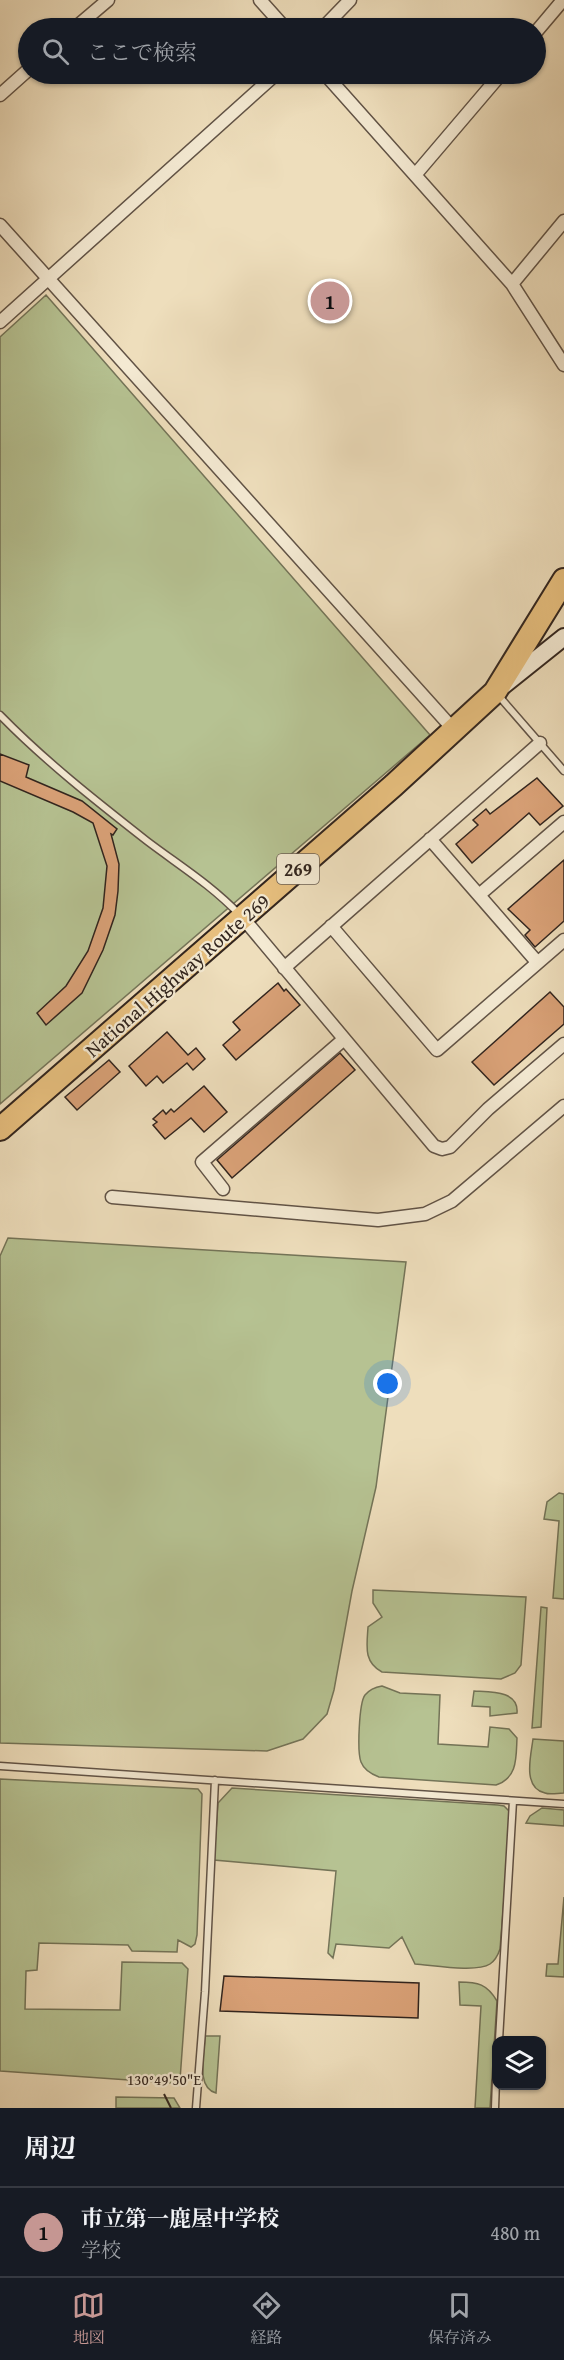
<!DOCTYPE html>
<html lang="ja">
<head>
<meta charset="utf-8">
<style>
	body { margin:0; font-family:"Gentium Book Plus","Noto Serif JP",serif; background:#20242c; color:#f1f3f6 }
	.controls { position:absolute; right:18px; bottom:18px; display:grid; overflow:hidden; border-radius:12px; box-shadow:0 2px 4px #0004 }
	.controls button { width:54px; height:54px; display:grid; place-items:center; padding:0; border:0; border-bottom:2px solid #363941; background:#171b24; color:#f1f3f6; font:30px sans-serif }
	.you { position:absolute; left:388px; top:1384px; width:21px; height:21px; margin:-15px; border:4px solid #fff; border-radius:50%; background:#1a73e8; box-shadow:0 0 0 9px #1a73e833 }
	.badge { display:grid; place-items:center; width:39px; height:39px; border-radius:50%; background:#c59692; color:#111; font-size:20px; font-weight:700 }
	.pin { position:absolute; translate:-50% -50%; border:3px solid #fff; box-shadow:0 2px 6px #0006 }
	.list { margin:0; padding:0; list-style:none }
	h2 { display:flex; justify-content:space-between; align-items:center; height:78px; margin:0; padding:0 24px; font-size:26px }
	h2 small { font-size:20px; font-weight:400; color:#9ea1a6 }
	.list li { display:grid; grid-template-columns:39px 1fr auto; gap:18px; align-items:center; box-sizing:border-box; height:90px; padding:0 24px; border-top:2px solid #363941 }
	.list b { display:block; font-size:22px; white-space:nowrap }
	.list p { margin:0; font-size:20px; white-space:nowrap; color:#9ea1a6 }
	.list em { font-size:20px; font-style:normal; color:#9ea1a6 }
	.icon { flex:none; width:33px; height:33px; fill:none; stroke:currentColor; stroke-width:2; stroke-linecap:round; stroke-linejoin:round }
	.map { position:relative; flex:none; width:564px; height:2108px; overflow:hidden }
	.search { position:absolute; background:#171b24; box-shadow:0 2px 4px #0004; left:18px; right:18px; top:18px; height:66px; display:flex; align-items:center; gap:15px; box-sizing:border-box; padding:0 21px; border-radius:33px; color:#9ea1a6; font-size:22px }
	.sheet { height:168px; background:#171b24 }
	nav { display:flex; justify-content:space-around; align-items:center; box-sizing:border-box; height:84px; border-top:2px solid #363941; background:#171b24; font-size:16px; color:#9ea1a6 }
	nav a { display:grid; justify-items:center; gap:3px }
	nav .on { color:#c59692 }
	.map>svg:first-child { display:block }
	.green { fill:#b6c292; stroke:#747458; stroke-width:1.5 }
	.building { fill:#d9a177; stroke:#32251e; stroke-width:1.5 }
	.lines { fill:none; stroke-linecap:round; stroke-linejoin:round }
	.lane-casing { stroke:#615346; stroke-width:9 }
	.street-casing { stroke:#615346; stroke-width:15 }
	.secondary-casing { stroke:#32251e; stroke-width:20 }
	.highway-casing { stroke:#32251e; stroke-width:26 }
	.lane { stroke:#f4ead3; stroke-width:6 }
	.street { stroke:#f4ead3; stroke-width:12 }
	.secondary { stroke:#f4ead3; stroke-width:16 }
	.highway { stroke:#e7bf7e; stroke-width:22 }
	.ticks { fill:none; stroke:#32251e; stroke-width:2 }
	.labels { text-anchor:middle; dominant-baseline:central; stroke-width:4.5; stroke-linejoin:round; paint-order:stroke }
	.shield { fill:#f4ead3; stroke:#6c6054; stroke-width:1.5 }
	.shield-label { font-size:18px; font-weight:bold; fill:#32251e }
	.street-label { font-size:20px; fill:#32251e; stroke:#f4ead3 }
	.ticks-label { font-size:15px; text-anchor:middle; fill:#32251e; stroke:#f4ead3; stroke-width:4.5; stroke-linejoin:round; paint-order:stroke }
</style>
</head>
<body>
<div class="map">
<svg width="564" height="2108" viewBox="0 0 564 2108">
	<rect width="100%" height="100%" fill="#eedebc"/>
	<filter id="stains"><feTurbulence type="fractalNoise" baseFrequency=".00333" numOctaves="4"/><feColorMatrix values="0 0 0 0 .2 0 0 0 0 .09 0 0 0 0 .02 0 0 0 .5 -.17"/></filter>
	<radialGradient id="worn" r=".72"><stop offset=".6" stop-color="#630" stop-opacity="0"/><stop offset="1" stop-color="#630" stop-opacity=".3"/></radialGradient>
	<path class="green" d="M46,295L430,735L0,1104V337Z
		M8,1238L406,1262L376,1487L352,1591L334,1690L327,1714L303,1739L267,1751L0,1743V1256Z
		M559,1493L564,1494V1599L553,1598L559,1521L544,1519L547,1502Z
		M373,1590L526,1597L521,1665L515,1673L501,1679L382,1672C363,1662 367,1645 368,1627L382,1617L373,1603Z
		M541,1607L547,1608L541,1727L532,1728Z
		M382,1686L400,1693L440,1695L438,1744L488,1747L490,1727L509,1729L517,1738C516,1757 518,1778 496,1785L379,1777C371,1774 364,1770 361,1762C357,1752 359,1703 365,1695C370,1689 376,1687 382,1686Z
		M474,1691C489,1692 519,1690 517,1713L490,1716V1707L472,1706Z
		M533,1739L564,1741V1793C558,1793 550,1795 545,1793C522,1788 531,1755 533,1739Z
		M0,1779L198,1789L202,1794L197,1935L195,1944L191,1947L178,1940L177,1952L132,1951L128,1945L39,1943L37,1970L26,1971L25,2009L120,2010L122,1962L182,1963L188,1969L180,2080L172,2083L0,2071Z
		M232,1788L498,1805L504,1806L511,1813L500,1949C498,1955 496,1960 490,1964C476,1973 432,1965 415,1964L402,1937L389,1948L336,1944L333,1958L328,1953L336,1871L214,1860L218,1803Z
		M542,1808L564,1810V1826L526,1823L530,1816Z
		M564,1897V1977L546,1976L547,1964H558Z
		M459,1982C478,1982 487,1984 497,2001L490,2108H475L481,2006L460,2005Z
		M205,2036H220L216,2093C195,2087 205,2053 205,2036Z
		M116,2097L174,2098L180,2108H116Z"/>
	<path class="building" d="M0,754L29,765L26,777L82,801L117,829L113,835L111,834L119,864L118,891L115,915L103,950L82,993L46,1025L37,1013L66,986L88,951L103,908L107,866L93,823L73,812L0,781Z
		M537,778L563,806L540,825L529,813L472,863L456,844L478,825L473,820L486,809L490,814Z
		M564,860V921L535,947L525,935L530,930L508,909Z
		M278,983L284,991L286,989L300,1005L236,1060L223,1045L240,1030L233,1022Z
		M550,992L564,1007V1024L494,1085L472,1062Z
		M167,1032L188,1055L196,1048L205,1059L193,1070L187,1063L163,1083L157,1076L146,1086L129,1066Z
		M340,1053L355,1070L232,1178L217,1160Z
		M109,1060L120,1072L77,1110L65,1097Z
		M204,1086L227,1112L204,1132L191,1118L165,1139L153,1125L157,1122L153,1119L163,1110L166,1114L171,1109L174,1112Z
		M224,1976L419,1983L418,2018L220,2011Z"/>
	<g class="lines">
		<g class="lane-casing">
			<path id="lane" d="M498,695L564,771
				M0,715C45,761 96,801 147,841C180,866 210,884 240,915
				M0,1766L564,1804
				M499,2040L513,1801
				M196,2108L205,1992L215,1780
				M495,2108L496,2080"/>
		</g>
		<g class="street-casing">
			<path id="street" d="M260,0L285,28
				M75,28L108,0
				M323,28L350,0
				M536,32L563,0
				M325,74L512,284L564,365
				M0,95L28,70
				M415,175L501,74
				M0,225L454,730
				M512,284L564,221
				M0,322L276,74
				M430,839L537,962
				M479,895L564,822
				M243,918L434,1146L442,1149L450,1147L488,1109L564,1044
				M331,926L437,1050L564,940
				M284,968L540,743
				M223,1189L202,1162L343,1040
				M112,1197L378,1220L425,1214L452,1201L564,1106"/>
		</g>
		<g class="secondary-casing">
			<path id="secondary" d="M504,685L564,637"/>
		</g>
		<g class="highway-casing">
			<path id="highway" d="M0,1129L394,785L495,692L564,580"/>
		</g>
		<use href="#lane" class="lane"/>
		<use href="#street" class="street"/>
		<use href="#secondary" class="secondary"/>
		<use href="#highway" class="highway"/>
	</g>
	<path class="ticks" d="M164,2094L171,2108"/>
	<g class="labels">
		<rect class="shield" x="277" y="854" width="42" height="30" rx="4.5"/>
		<g class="shield-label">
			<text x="298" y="869">269</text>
		</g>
		<g class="street-label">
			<text transform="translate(177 975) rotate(-41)">National Highway Route 269</text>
		</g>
	</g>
	<g class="ticks-label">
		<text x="164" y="2085">130°49'50"E</text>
	</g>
	<rect width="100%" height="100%" filter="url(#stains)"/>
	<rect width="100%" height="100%" fill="url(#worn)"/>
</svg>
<div class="controls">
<button><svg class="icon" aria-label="layers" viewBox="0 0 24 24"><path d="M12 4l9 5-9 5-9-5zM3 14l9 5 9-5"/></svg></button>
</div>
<div class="you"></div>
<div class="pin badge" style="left:330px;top:301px">1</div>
<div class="search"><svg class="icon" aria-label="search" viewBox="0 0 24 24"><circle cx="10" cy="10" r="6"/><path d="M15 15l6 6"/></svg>ここで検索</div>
</div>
<section class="sheet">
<h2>周辺<small></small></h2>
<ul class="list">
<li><span class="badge">1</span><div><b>市立第一鹿屋中学校</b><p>学校</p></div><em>480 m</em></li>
</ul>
</section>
<nav>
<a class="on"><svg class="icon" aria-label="map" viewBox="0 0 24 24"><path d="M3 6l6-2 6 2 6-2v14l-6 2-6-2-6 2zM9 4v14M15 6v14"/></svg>地図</a>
<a><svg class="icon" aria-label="directions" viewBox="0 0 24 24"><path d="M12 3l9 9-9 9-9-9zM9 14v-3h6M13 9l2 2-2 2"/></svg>経路</a>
<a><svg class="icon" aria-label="saved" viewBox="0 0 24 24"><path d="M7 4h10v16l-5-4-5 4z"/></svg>保存済み</a>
</nav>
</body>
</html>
